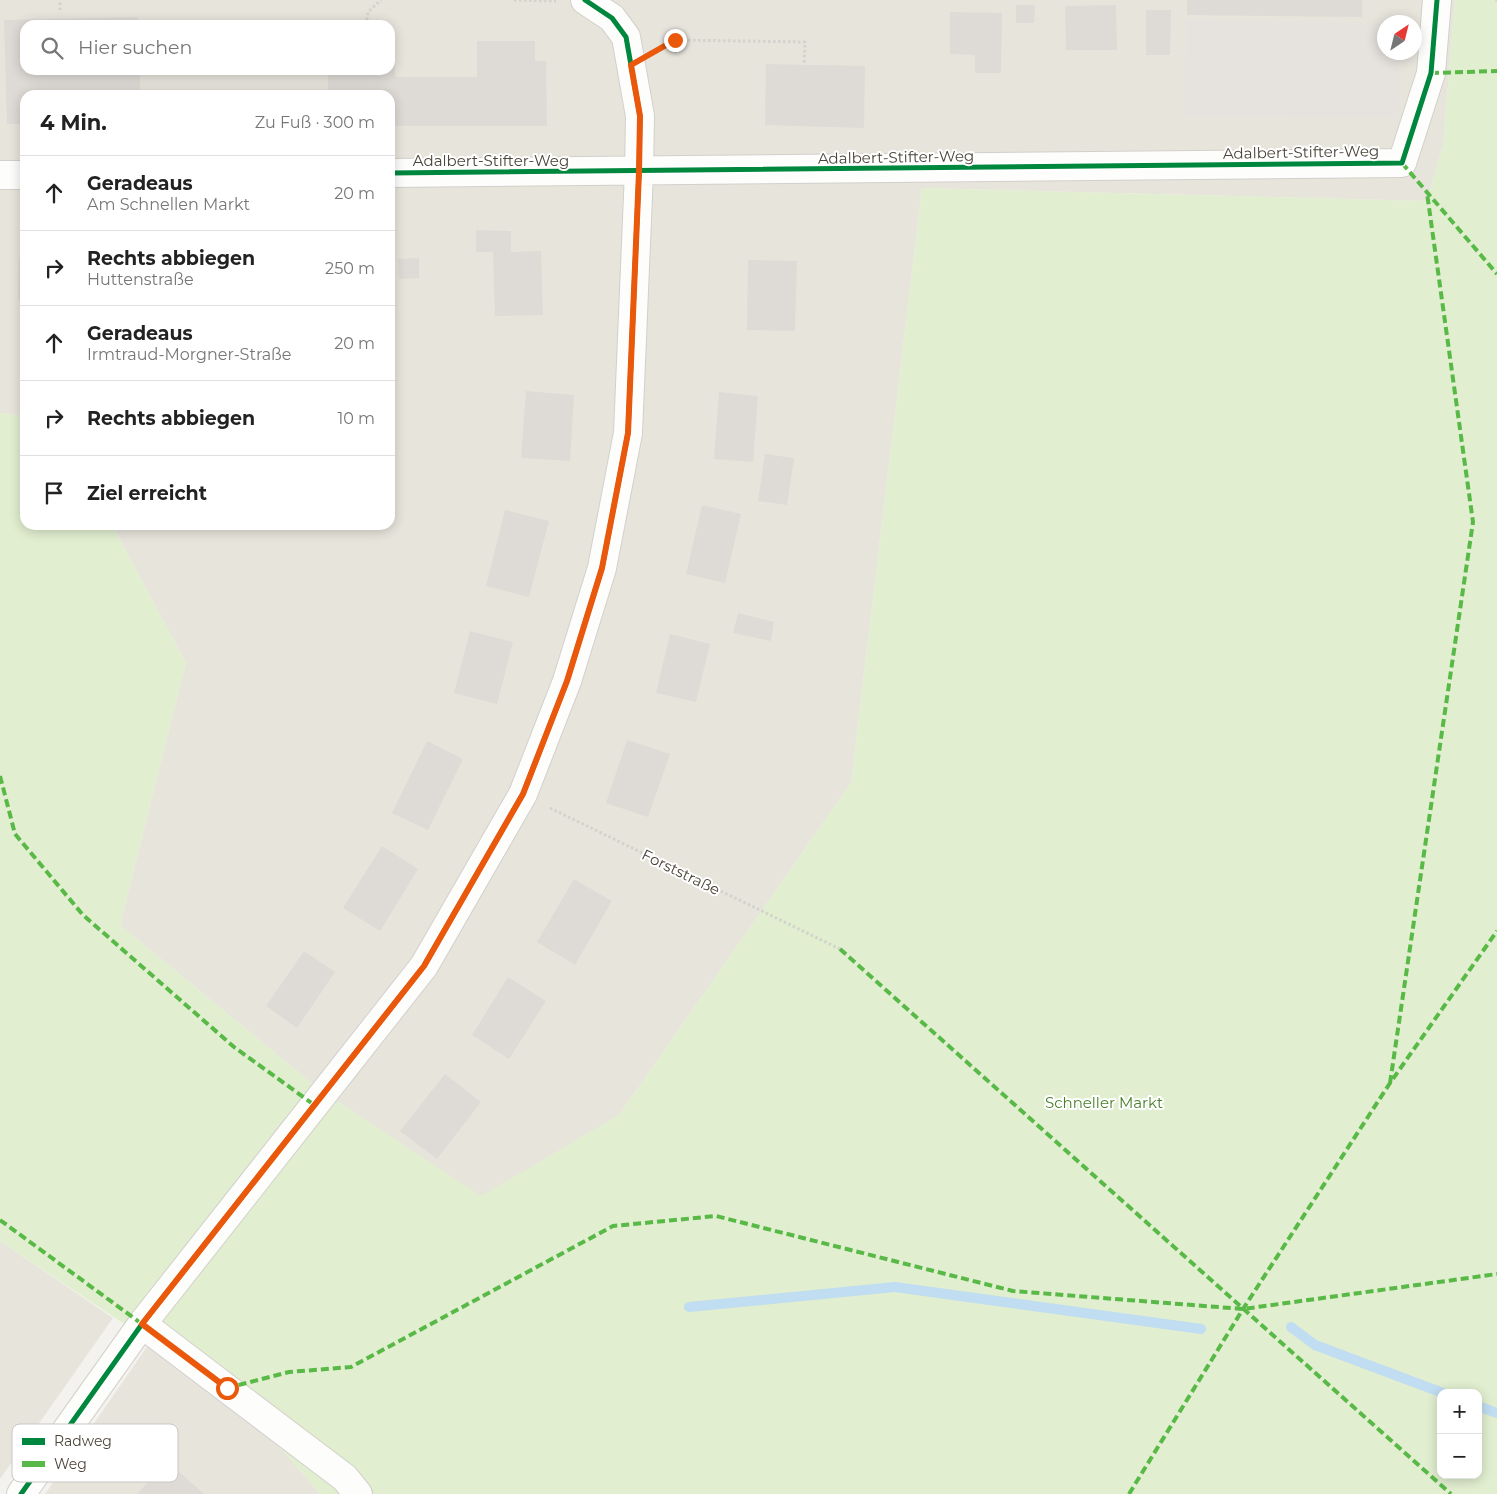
<!DOCTYPE html>
<html lang="de">
<head>
<meta charset="utf-8">
<style>
	body { margin:0; font-family:Montserrat,sans-serif; background:#f6f6f6; color:#222 }
	.controls { position:absolute; right:15px; bottom:15px; display:grid; overflow:hidden; border-radius:10px; box-shadow:0 2px 12px #0003 }
	.controls button { width:45px; height:45px; display:grid; place-items:center; padding:0; border:0; border-bottom:1px solid #e0e0e0; background:#fff; color:#222; font:25px sans-serif }
	.compass { position:absolute; left:1377px; top:15px; width:45px; height:45px; border-radius:50%; background:#fff; box-shadow:0 2px 12px #0003; rotate:35deg }
	.stop { position:absolute; width:15px; height:15px; margin:-11px; border:4px solid #ea580c; border-radius:50%; background:#fff }
	.stop.end { background:#ea580c; border-color:#fff; box-shadow:0 1px 5px #0008 }
	.list { margin:0; padding:0; list-style:none }
	h2 { display:flex; justify-content:space-between; align-items:center; height:65px; margin:0; padding:0 20px; font-size:21px }
	h2 small { font-size:16px; font-weight:400; color:#767676 }
	.list li { display:grid; grid-template-columns:32px 1fr auto; gap:15px; align-items:center; box-sizing:border-box; height:75px; padding:0 20px; border-top:1px solid #e0e0e0 }
	.list b { display:block; font-size:19px; white-space:nowrap }
	.list p { margin:0; font-size:16px; white-space:nowrap; color:#767676 }
	.list em { font-size:16px; font-style:normal; color:#767676 }
	.icon { flex:none; width:28px; height:28px; fill:none; stroke:currentColor; stroke-width:2; stroke-linecap:round; stroke-linejoin:round }
	.map { position:relative; flex:none; width:1497px; height:1494px; overflow:hidden }
	.search { position:absolute; background:#fff; box-shadow:0 2px 12px #0003; left:20px; top:20px; width:375px; height:55px; display:flex; align-items:center; gap:12px; box-sizing:border-box; padding:0 18px; border-radius:15px; color:#767676; font-size:19px }
	.panel { position:absolute; background:#fff; box-shadow:0 2px 12px #0003; left:20px; top:90px; width:375px; height:440px; border-radius:15px }
	.map>svg:first-child { display:block }
	.residential { fill:#e7e4dc; fill-rule:evenodd }
	.green { fill:#e1eecf; fill-rule:evenodd }
	.parking { fill:#e6e3df }
	.lines { fill:none; stroke-linecap:round; stroke-linejoin:round }
	.stream { stroke:#c0ddf1; stroke-width:10 }
	.building { fill:#dedbd6 }
	.minor-casing { stroke:#d2d0cb; stroke-width:30 }
	.path { stroke:#d3d2cc; stroke-width:3; stroke-dasharray:2.5 2.5; stroke-linecap:butt }
	.minor { stroke:#fdfdfc; stroke-width:28 }
	.quiet { stroke:#58b947; stroke-width:4; stroke-dasharray:8 4; stroke-linecap:butt }
	.cycleway-casing { stroke:#fff; stroke-width:8 }
	.cycleway { stroke:#00873e; stroke-width:5 }
	.route { stroke:#ea580c; stroke-width:6 }
	.labels { text-anchor:middle; dominant-baseline:central; stroke-width:4; stroke-linejoin:round; paint-order:stroke }
	.street-label { font-size:15px; fill:#4b4439; stroke:#fff }
	.park-label { font-size:15px; fill:#4a7f2a; stroke:#fff }
	.key { fill:#fff; stroke:#c9c7c4; stroke-width:1 }
	.key-label { font-size:14px; fill:#4b4439 }
</style>
</head>
<body>
<div class="map">
<svg width="1497" height="1494" viewBox="0 0 1497 1494">
	<rect width="100%" height="100%" fill="#f4f2ee"/>
	<path class="residential" d="M0,0H1455L1443,146L1427,201L922,188L851,783L619,1115L481,1197L319,1089L120,925L186,663L112,525H390V95H25V416L0,413ZM1384,22H1414V52H1384ZM25,25H390V70H25Z
		M0,1241L113,1318L0,1479Z
		M151,1341L241,1402L320,1494H45Z"/>
	<path class="green" d="M1455,0H1497V1494H320L241,1402L0,1241V413L25,416V525H112L186,663L120,925L319,1089L481,1196L619,1115L851,783L922,188L1427,201L1443,146ZM1441,1393H1478V1475H1441Z"/>
	<path class="parking" d="M1186,19L1384,24V52L1399,53V118L1184,117Z"/>
	<g class="lines">
		<path class="stream" d="M689,1307L895,1287L1201,1329
			M1291,1327L1315,1345L1443,1393
			M1478,1406L1497,1413"/>
	</g>
	<path class="building" d="M1187,0H1362V17L1187,15Z
		M1016,5H1035L1034,23H1016Z
		M1116,5L1117,50H1066L1065,6Z
		M1146,10H1171L1170,55H1146Z
		M950,12L1002,13L1001,73H975V55L950,54Z
		M138,17L139,25H25V70H140V95H25V124H7L4,20Z
		M477,41H535V61H546L547,126H390V95H328V70H390V55H395V77H477Z
		M766,64L865,66L864,128L765,125Z
		M476,230L511,231V252L541,251L543,315L495,316L493,252H476Z
		M419,258V278L399,279L398,259Z
		M19,259H25V300L18,299Z
		M748,260L797,261L795,331L747,330Z
		M526,391L574,395L570,461L521,458Z
		M719,392L758,396L753,462L714,459Z
		M765,454L794,458L787,505L758,501Z
		M702,505L741,514L725,583L686,574Z
		M505,510L549,521L529,597L486,586Z
		M738,613L774,622L771,641L733,633Z
		M470,631L513,642L497,704L454,693Z
		M670,634L710,644L696,702L656,693Z
		M627,740L670,754L648,817L606,803Z
		M427,741L463,759L428,830L392,813Z
		M382,846L418,869L380,931L343,908Z
		M574,879L612,901L575,965L537,942Z
		M304,951L335,972L297,1028L266,1006Z
		M508,977L546,1001L509,1059L472,1035Z
		M445,1074L481,1102L437,1159L400,1131Z
		M167,1461L204,1494H137Z"/>
	<g class="lines">
		<g class="minor-casing">
			<path id="minor" d="M390,173L1402,163L1431,73L1437,0
				M0,175H25
				M142,1324L345,1478L358,1494
				M21,1494L142,1324L424,966L523,794L567,681L602,568L628,433L639,172L640,116L626,37L612,18L585,0"/>
		</g>
		<path class="path" d="M514,0L556,1
			M1496,0L1497,1
			M60,10V0
			M366,25L368,12L381,0
			M660,48L675,40L805,42L804,65
			M550,808L840,949"/>
		<use href="#minor" class="minor"/>
		<path class="quiet" d="M1431,73L1497,71
			M1402,163L1497,274
			M0,776L15,834L83,915L234,1047L313,1104
			M840,949L1451,1494
			M1390,1083L1473,522L1427,193
			M0,1220L142,1324
			M227,1388L289,1372L351,1367L613,1226L716,1216L1013,1291L1243,1309L1497,1274
			M1129,1494L1243,1309L1390,1083L1497,931"/>
		<g class="cycleway-casing">
			<path id="cycleway" d="M390,173L1402,163L1431,73L1437,0
				M21,1494L142,1324L424,966L523,794L567,681L602,568L628,433L639,172L640,116L626,37L612,18L585,0"/>
		</g>
		<use href="#cycleway" class="cycleway"/>
	</g>
	<g class="lines">
		<path class="route" d="M227,1388L142,1324L424,966L523,794L567,681L602,568L628,433L639,172L640,116L631,65L675,40"/>
	</g>
	<g class="labels">
		<g class="street-label">
			<text transform="translate(1301 152) rotate(-1)">Adalbert-Stifter-Weg</text>
			<text transform="translate(896 157) rotate(-1)">Adalbert-Stifter-Weg</text>
			<text x="491" y="160">Adalbert-Stifter-Weg</text>
			<text transform="translate(681 872) rotate(26)">Forststraße</text>
		</g>
		<g class="park-label">
			<text x="1104" y="1102">Schneller Markt</text>
		</g>
	</g>
	<rect x="12" y="1424" width="166" height="58" rx="8" class="key"/>
	<rect x="22" y="1438" width="23" height="7" fill="#00873e"/>
	<rect x="22" y="1461" width="23" height="6" fill="#58b947"/>
	<g class="key-label">
		<text x="54" y="1446">Radweg</text>
		<text x="54" y="1469">Weg</text>
	</g>
</svg>
<div class="controls">
<button>+</button>
<button>−</button>
</div>
<svg class="compass" viewBox="-18 -18 36 36"><path d="M0-13l5 13h-10z" fill="#e53935"/><path d="M0 13l5-13h-10z" fill="#767676"/></svg>
<div class="stop" style="left:227px;top:1388px"></div>
<div class="stop end" style="left:675px;top:40px"></div>
<div class="search"><svg class="icon" aria-label="search" viewBox="0 0 24 24"><circle cx="10" cy="10" r="6"/><path d="M15 15l6 6"/></svg>Hier suchen</div>
<section class="panel">
<h2>4 Min.<small>Zu Fuß · 300 m</small></h2>
<ul class="list">
<li><svg class="icon" aria-label="ahead" viewBox="0 0 24 24"><path d="M12 20V5M6 11l6-6 6 6"/></svg><div><b>Geradeaus</b><p>Am Schnellen Markt</p></div><em>20 m</em></li>
<li><svg class="icon" aria-label="right" viewBox="0 0 24 24"><path d="M7 20v-9h11M14 6l5 5-5 5"/></svg><div><b>Rechts abbiegen</b><p>Huttenstraße</p></div><em>250 m</em></li>
<li><svg class="icon" aria-label="ahead" viewBox="0 0 24 24"><path d="M12 20V5M6 11l6-6 6 6"/></svg><div><b>Geradeaus</b><p>Irmtraud-Morgner-Straße</p></div><em>20 m</em></li>
<li><svg class="icon" aria-label="right" viewBox="0 0 24 24"><path d="M7 20v-9h11M14 6l5 5-5 5"/></svg><div><b>Rechts abbiegen</b></div><em>10 m</em></li>
<li><svg class="icon" aria-label="arrive" viewBox="0 0 24 24"><path d="M6 21V4h12l-3 4 3 4H6"/></svg><div><b>Ziel erreicht</b></div></li>
</ul>
</section>
</div>
</body>
</html>
